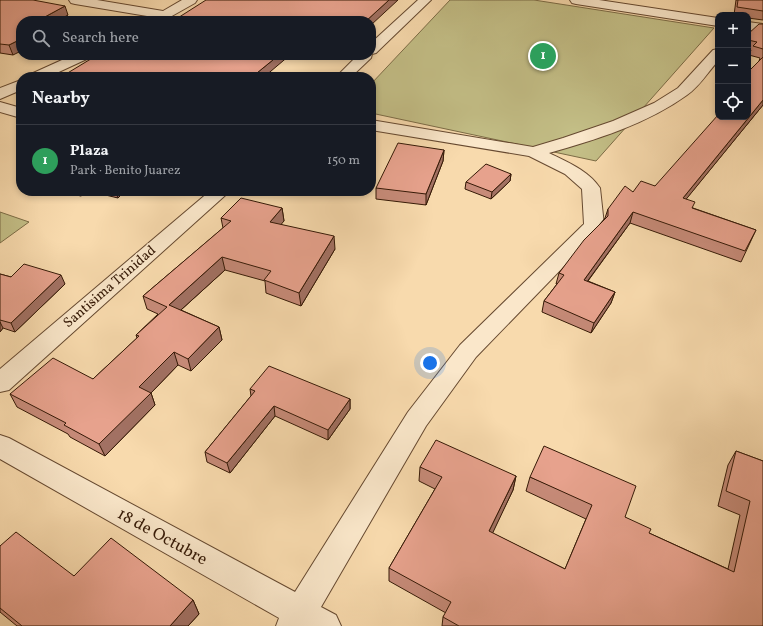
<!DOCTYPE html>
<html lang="en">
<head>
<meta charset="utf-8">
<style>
	body { margin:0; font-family:Vollkorn,serif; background:#242831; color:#f1f3f6 }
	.controls { position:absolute; right:12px; top:12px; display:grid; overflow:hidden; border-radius:8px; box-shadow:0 2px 6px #0003 }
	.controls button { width:36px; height:36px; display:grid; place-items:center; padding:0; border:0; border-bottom:1px solid #363941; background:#171b24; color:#f1f3f6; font:20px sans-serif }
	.you { position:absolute; left:430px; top:363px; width:14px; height:14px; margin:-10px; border:3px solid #fff; border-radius:50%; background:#1a73e8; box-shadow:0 0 0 6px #1a73e833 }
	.badge { display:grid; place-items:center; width:26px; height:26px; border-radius:50%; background:#c59692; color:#fff; font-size:13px; font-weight:700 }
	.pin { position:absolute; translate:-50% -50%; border:2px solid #fff; box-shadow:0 1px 4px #0006 }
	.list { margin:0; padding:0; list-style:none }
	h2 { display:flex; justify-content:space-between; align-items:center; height:52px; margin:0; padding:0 16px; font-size:17px }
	h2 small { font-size:13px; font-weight:400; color:#9ea1a6 }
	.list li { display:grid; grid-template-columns:26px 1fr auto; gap:12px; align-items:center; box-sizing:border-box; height:72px; padding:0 16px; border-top:1px solid #363941 }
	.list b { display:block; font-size:15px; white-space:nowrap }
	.list p { margin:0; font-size:13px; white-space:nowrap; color:#9ea1a6 }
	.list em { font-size:13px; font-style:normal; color:#9ea1a6 }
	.icon { flex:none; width:22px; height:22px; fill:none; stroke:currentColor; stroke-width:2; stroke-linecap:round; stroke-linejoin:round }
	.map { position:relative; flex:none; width:763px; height:626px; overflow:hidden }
	.search { position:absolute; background:#171b24; box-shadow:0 2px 6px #0003; left:16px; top:16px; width:360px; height:44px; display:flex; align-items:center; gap:10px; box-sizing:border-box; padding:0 14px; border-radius:16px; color:#9ea1a6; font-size:15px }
	.panel { position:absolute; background:#171b24; box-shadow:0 2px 6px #0003; left:16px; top:72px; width:360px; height:124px; border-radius:16px }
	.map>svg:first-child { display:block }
	.green { fill:#c3be86; stroke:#7c6c46 }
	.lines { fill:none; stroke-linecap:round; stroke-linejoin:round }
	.minor-casing { stroke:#664930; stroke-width:2 }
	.minor { fill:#fae7ca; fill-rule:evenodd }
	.wall { fill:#c78b79; stroke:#351906 }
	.shaded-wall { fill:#a27163; stroke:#351906 }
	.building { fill:#e7a28d; stroke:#351906 }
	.labels { text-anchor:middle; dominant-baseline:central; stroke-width:3.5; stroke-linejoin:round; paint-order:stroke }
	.street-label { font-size:14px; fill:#351906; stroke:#fae7ca }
	.near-street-label { font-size:17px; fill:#351906; stroke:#fae7ca }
</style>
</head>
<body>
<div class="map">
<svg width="763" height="626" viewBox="0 0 763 626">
	<rect width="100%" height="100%" fill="#f8daad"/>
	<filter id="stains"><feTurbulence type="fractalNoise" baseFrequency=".005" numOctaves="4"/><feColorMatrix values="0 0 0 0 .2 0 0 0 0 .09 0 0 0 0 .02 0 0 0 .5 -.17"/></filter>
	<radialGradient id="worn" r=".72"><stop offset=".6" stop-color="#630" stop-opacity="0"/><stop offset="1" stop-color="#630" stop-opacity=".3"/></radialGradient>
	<path class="green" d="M450,0H534L714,28L596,161L371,113V84Z
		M0,212L29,222L0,243Z"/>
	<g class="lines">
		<g class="minor-casing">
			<path id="minor" d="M69,0H97L163,11L182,0H197L195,3L163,21H148L153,17L75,4L71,3Z
				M418,0H431L376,53L372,54L371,58L351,77H336L358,55H371V43Z
				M570,0H599L718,18V26L576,4L572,3Z
				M748,22L763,24V32L748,30Z
				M718,49V61C708,72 699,87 687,95C647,124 595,140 549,153C567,162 588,170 600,188L604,225L476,357L426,426L321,607L336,615L341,626H276L279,618L0,459V435L9,438L295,592L408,412L460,345L584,224L582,189L565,174L529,156L371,130V120L533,147L563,138L613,121L654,103L678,88L713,50Z
				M73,55H91L89,58L48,77H29L31,74Z
				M21,80V90L0,99V88Z
				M0,102L21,108V118L0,112Z
				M210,191H230L9,390L0,392V369Z"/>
		</g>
		<use href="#minor" class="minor"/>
	</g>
	<path class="wall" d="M0,0L68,15L57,21H21L13,55L0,53Z
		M736,0H763V20L748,18V15H734Z
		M763,24V105L686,199L693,208L756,230L741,262L630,223L588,281L615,292L611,303L591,333L542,312L544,301L557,284H556L559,273L605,218L608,209L633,192L655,186L748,117L759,61L760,58L749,55L751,50L748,49V34Z
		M444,150L443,161L426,205L376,199V188Z
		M511,174L510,181L491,199L465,189L466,182Z
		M58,191H87L81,196Z
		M89,191H125L118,198Z
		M282,208L284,221L280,224L335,249L301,306L266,293L265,281L225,270L181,310L219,327L222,340L191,371L178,365L151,393L155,405L105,456L70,437L68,434L17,407L10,394L93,379L137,338L136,335L158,314L147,309L143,296L223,228L221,218Z
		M0,274L11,277L65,284L15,332L3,328L0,332Z
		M250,389L350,399V409L328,440L275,416L230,473L207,462L205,452L251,396Z
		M736,451L763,461V626H442L443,617L446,613L389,581V568L435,489L419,481L420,467L516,476L513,490L492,533L565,569L586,519L526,491L530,477L625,517L649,533L728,569L740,515L718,506L728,465Z
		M0,546L74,576L193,600L199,614L188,626H17L0,612Z"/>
	<path class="shaded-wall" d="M389,0H398L371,25V21H366Z
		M65,6L68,15L57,21H42L41,19Z
		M21,39V51L13,55L9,45Z
		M279,55H290L264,77H252Z
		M763,100V105L679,208L683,198Z
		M444,150L443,161L426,205V194Z
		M511,174L510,181L491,199L492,192Z
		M79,191H87L81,196Z
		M115,191H125L118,198Z
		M282,208L284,221L272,235L270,222Z
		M633,212L630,223L581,290L584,280Z
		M334,236L335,249L301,306L299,293Z
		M222,257L225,270L172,318L169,305Z
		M61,275L65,284L15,332L11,323Z
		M615,292L611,303L591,333L594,323Z
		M0,322L3,328L0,332Z
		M219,327L222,340L191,371L188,359Z
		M174,352L178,365L151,393L155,405L105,456L99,444L139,387Z
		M350,399V409L328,440V430Z
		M274,406L275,416L230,473L227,463Z
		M516,476L513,490L487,545L489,531Z
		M193,600L199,614L188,626H170Z"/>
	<path class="building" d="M0,0H33L65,6L41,19L54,21H21V39L9,45L0,44Z
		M206,0H389L366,21H173Z
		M738,0H763V11L737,7Z
		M759,24H763V49L753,46L757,42L748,40V34Z
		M107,55H279L252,77H61L94,57L101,59Z
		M763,57V100L683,198L695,202L692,208L756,230L745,251L633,212L584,280L615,292L594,323L544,301L564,275L559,273L584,240L608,216V209L625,186L633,192L641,181L655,186L718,115V117H748V72Z
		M398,143L444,150L426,194L376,188Z
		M486,164L511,174L492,192L466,182Z
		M241,198L282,208L270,222L334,236L299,293L264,280L271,271L222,257L169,305L219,327L188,359L174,352L139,387L151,393L99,444L64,425L66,423L10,394L53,358L93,379L139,336L136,335L167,307L143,296L231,221L221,218Z
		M24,264L61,275L11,323L0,320V274L11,277Z
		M269,366L350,399L328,430L274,406L227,463L205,452L255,391L250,389Z
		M436,440L516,476L489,531L565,569L592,505L530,477L544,446L636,486L625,517L651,529L649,533L734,572L750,501L726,491L736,451L763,461V626H459L443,617L451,602L389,568L442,477L420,467Z
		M16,532L74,576L111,538L193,600L170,626H22L0,608V546Z"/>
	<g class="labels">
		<g class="street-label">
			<text transform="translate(110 287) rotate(-41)">Santisima Trinidad</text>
		</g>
		<g class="near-street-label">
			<text transform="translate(162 537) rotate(29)">18 de Octubre</text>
		</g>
	</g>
	<rect width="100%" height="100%" filter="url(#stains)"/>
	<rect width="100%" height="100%" fill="url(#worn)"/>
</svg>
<div class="controls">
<button>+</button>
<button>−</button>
<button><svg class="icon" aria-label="locate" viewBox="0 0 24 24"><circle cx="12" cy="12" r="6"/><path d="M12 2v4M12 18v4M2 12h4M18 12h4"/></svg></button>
</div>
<div class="you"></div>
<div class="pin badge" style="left:543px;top:56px;background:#2e9e5b">1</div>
<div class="search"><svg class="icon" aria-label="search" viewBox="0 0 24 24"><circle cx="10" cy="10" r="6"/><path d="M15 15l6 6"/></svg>Search here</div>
<section class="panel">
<h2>Nearby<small></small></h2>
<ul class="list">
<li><span class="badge" style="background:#2e9e5b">1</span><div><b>Plaza</b><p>Park · Benito Juarez</p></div><em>150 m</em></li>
</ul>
</section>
</div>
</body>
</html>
